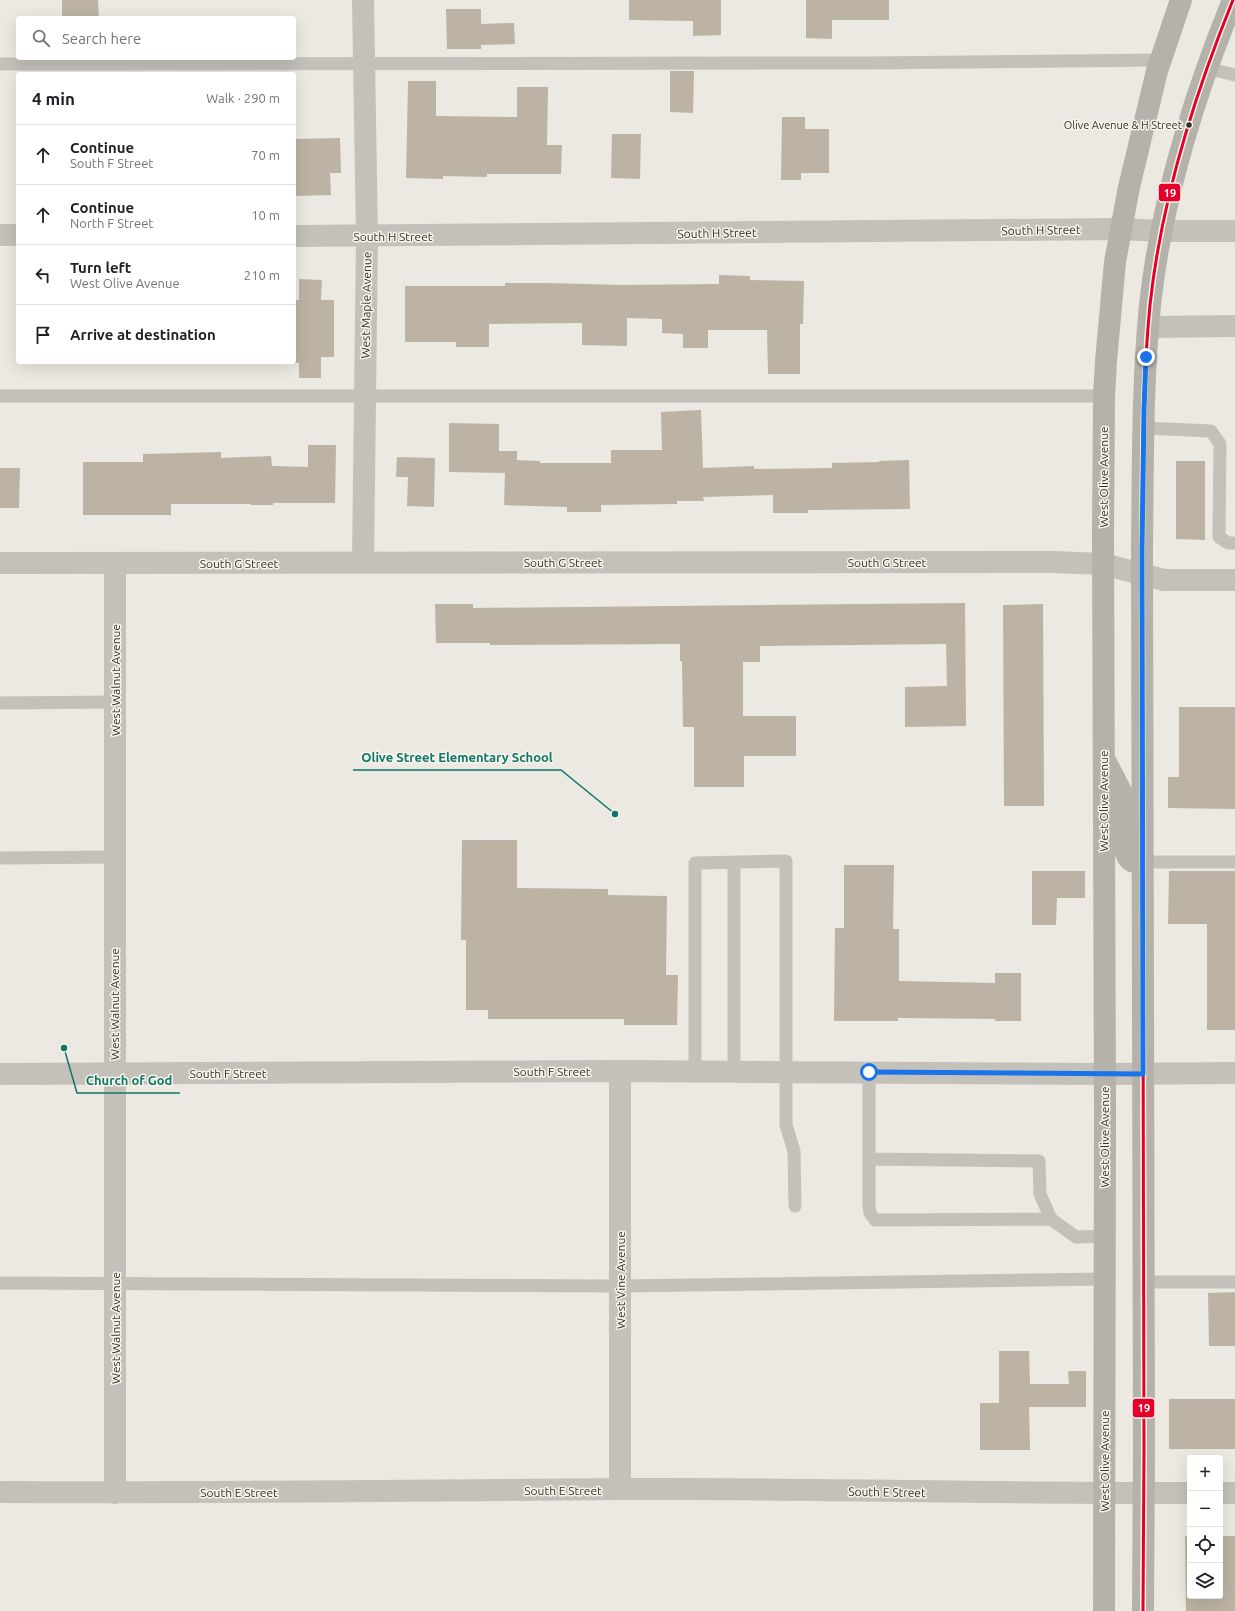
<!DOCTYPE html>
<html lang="en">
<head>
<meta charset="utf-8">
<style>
	body { margin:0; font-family:Ubuntu,sans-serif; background:#f2f2f2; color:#202124 }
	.controls { position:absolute; right:12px; bottom:12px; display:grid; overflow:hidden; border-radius:4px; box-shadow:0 4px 16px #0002 }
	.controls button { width:36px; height:36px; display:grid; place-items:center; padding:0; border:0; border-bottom:1px solid #e0e0e0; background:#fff; color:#202124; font:20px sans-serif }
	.stop { position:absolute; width:12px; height:12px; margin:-9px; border:3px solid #1a73e8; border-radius:50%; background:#fff }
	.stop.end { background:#1a73e8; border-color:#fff; box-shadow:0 1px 4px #0008 }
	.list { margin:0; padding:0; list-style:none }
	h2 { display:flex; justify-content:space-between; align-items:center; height:52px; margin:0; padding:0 16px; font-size:17px }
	h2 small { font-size:13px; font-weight:400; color:#757577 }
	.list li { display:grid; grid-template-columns:26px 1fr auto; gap:12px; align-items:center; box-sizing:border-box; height:60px; padding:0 16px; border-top:1px solid #e0e0e0 }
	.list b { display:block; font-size:15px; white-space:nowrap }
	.list p { margin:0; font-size:13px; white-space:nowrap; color:#757577 }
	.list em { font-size:13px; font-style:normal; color:#757577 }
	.icon { flex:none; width:22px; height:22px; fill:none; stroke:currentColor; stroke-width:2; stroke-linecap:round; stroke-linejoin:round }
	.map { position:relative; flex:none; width:1235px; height:1611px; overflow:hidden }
	.search { position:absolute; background:#fff; box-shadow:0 4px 16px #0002; left:16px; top:16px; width:280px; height:44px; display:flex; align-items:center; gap:10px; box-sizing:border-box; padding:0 14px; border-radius:4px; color:#757577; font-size:15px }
	.panel { position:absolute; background:#fff; box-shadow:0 4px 16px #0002; left:16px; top:72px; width:280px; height:292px; border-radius:4px }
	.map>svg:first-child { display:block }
	.building { fill:#bdb3a4 }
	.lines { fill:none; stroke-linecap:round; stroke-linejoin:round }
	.lane { stroke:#c4c1ba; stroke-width:13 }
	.street { stroke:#c4c1ba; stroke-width:22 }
	.secondary { stroke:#b5b2ab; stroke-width:22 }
	.bus-1-casing { stroke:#f7f5e9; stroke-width:6 }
	.bus-1 { stroke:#e4002b; stroke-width:3 }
	.route { stroke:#1a73e8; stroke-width:5 }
	.bus-dot { fill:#353029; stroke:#f7f5e9; stroke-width:1.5 }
	.labels { text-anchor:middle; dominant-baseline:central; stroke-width:3; stroke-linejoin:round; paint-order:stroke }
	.bus-label { font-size:11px; fill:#353029; stroke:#f7f5e9; text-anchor:end }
	.street-label { font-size:12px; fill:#353029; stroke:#f7f5e9 }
	.leader { fill:none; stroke:#0f766e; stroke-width:1.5 }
	.callout-dot { fill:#0f766e; stroke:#f7f5e9; stroke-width:1.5 }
	.callout-label { font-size:13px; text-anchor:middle; font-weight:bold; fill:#0f766e; stroke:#f7f5e9; stroke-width:3; stroke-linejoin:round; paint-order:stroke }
	.line-badge { stroke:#f7f5e9; stroke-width:1.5 }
	.badge-label { font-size:11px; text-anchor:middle; font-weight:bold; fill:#fff }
</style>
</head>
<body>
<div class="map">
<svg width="1235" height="1611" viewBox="0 0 1235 1611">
	<rect width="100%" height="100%" fill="#ebe9e1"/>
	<path class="building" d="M62,0H98L99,18H62Z
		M629,0H721V35L693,36V21L629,20Z
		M806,0H889V20H832V39L806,38Z
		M446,9H481V24L514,23L515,44L481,45V49H447Z
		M670,71H694L693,113L670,112Z
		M408,81H436V116L517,117V87H548L547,145H562L561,174H487V177L443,176V179L406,178Z
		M782,117H805V129H829V173H801V180H781Z
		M612,134H641L640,179L611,178Z
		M340,138L341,173H330L331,195L294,196V139Z
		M719,275L750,276V280L804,281L803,324H800V374H768L767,330H708V348H683V334L662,333V319L627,318V346L582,345V323L489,324V347H456V342H405V286H505V283H548L622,285L719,284Z
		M299,279L322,280L321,300H334V357H321V378H299V363H294V300H299Z
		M701,410L703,468L754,466V469L832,468V463L879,462V461L909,460L910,509L808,510V513H773V495L703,497L704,501H677V504L601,505V512H567V507L504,505L505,473L449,472V423L499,424V451H517V460L540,461V463H611V450H662L661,412Z
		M308,445H336L335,503H273V505H251V504H171V515H83V462H143V454L221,452V458L271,456L272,466L308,467Z
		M397,457L435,458L434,507L407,506L408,477H396Z
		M1176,461H1205V540L1176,539Z
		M0,468H20L19,508H0Z
		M965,603L966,726L905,727V687L947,686L946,644L760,646V662H743V716H796V756H744V787H694V727H683L682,661H680V644L490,645V643H436L435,604H473V608Z
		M1043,604L1044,806H1004L1003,605Z
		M1179,707H1235V809L1168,808V777H1179Z
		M462,840H517V888L608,889V895L667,896L666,975H678L677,1025H624V1019H488V1010H466V940H461Z
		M844,865H894L893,929H899V981L995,983V973H1021V1021H995V1019L898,1018V1021H834L835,928H844Z
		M1032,871H1085V898H1057L1056,925H1032Z
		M1169,871H1235V1030H1207V924H1168Z
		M1235,1292V1346H1209L1208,1293Z
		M999,1351H1029L1030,1384H1069L1068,1371H1086V1407H1029L1030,1450H980V1403H999Z
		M1169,1399H1235V1449H1169Z
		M1185,1536H1190V1596H1220V1536H1235V1611H1186Z"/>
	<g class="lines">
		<path class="lane" d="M0,64L869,63L1161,60
			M1206,68L1235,75
			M0,396H1104
			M1144,428L1211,431L1220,444L1219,537L1228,543H1235
			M0,703L115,702
			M0,858L115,857
			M1143,862H1235
			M695,1072V863L786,861V1125L794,1151L795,1206
			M734,1072V862
			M869,1072V1207L870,1213L875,1220L1051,1219L1076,1237L1105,1236
			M869,1159L1039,1161L1040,1194L1051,1219
			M1144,1282H1235
			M0,1283L620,1286L1105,1279"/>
		<path class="street" d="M0,235H18
			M294,236L1120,229L1163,231H1235
			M1149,327L1235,326
			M363,562L367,237L363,0
			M0,563L1054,562L1103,564L1164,580H1235
			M0,1074L620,1071L1104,1074L1235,1073
			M620,1489V1071
			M0,1492C209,1493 419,1491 628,1489C815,1488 1003,1494 1190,1493
			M115,1493V563
			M1220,1493H1235"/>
		<path class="secondary" d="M1106,762C1112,775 1121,789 1125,802C1128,816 1117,856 1134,862C1136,863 1140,862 1143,862
			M1104,1611L1105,1111L1103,535L1104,396L1106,361L1115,262L1129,187L1157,71L1181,0
			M1143,1611L1144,1449L1142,550C1143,468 1142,386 1150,305C1161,202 1194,96 1233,0"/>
		<g class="bus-1-casing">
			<path id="bus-1" d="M1143,1611L1144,1449L1142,550C1143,468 1142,386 1150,305C1161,202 1194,96 1233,0"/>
		</g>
		<use href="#bus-1" class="bus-1"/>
	</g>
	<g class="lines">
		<path class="route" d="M869,1072L1143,1074L1142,550L1144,409L1146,357"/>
	</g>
	<circle class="bus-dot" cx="1189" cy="125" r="3.5"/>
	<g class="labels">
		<g class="bus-label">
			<text x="1182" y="125">Olive Avenue &amp; H Street</text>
		</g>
		<g class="street-label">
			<text transform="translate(1041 230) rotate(-1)">South H Street</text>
			<text transform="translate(717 233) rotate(-1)">South H Street</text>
			<text x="393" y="236">South H Street</text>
			<text transform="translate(366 305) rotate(-89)">West Maple Avenue</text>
			<text transform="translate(1103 477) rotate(-90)">West Olive Avenue</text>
			<text x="563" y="562">South G Street</text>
			<text x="887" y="562">South G Street</text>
			<text x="239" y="563">South G Street</text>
			<text transform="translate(115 680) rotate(-90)">West Walnut Avenue</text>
			<text transform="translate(1103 801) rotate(-90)">West Olive Avenue</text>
			<text transform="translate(114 1004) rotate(-90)">West Walnut Avenue</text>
			<text x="552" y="1071">South F Street</text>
			<text x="228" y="1073">South F Street</text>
			<text transform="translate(1104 1137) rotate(-90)">West Olive Avenue</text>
			<text transform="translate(620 1280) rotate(-90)">West Vine Avenue</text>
			<text transform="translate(115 1328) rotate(-90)">West Walnut Avenue</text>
			<text transform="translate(1104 1461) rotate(-90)">West Olive Avenue</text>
			<text x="563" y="1490">South E Street</text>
			<text x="239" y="1492">South E Street</text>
			<text transform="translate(887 1492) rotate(1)">South E Street</text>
		</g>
	</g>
	<path class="leader" d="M615 814L561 770H353M64 1048L77 1093H180"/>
	<g class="callout-dot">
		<circle cx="615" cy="814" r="4"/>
		<circle cx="64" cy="1048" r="4"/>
	</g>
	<g class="callout-label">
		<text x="457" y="762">Olive Street Elementary School</text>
		<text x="129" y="1085">Church of God</text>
	</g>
	<g class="line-badge">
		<rect x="1158" y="183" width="23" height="19" rx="4" fill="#e4002b"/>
		<rect x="1132" y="1398" width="23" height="20" rx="4" fill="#e4002b"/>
	</g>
	<g class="badge-label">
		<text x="1170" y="197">19</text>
		<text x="1144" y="1412">19</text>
	</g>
</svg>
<div class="controls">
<button>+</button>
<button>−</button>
<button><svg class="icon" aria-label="locate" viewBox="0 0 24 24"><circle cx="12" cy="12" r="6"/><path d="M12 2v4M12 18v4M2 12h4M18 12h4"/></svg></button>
<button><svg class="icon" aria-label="layers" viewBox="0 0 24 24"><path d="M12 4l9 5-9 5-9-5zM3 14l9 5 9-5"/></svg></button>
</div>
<div class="stop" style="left:869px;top:1072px"></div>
<div class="stop end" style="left:1146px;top:357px"></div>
<div class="search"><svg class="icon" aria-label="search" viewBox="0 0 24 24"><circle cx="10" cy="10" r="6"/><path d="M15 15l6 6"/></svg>Search here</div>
<section class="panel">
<h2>4 min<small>Walk · 290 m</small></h2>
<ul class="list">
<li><svg class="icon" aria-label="ahead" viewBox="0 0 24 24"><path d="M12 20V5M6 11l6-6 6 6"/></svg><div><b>Continue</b><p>South F Street</p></div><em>70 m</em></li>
<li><svg class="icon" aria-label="ahead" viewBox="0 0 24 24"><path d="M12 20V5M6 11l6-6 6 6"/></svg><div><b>Continue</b><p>North F Street</p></div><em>10 m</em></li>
<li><svg class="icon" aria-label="left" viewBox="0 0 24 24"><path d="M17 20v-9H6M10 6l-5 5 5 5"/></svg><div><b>Turn left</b><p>West Olive Avenue</p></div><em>210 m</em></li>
<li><svg class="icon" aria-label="arrive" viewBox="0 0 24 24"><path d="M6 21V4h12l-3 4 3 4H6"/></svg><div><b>Arrive at destination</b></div></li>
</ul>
</section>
</div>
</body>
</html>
